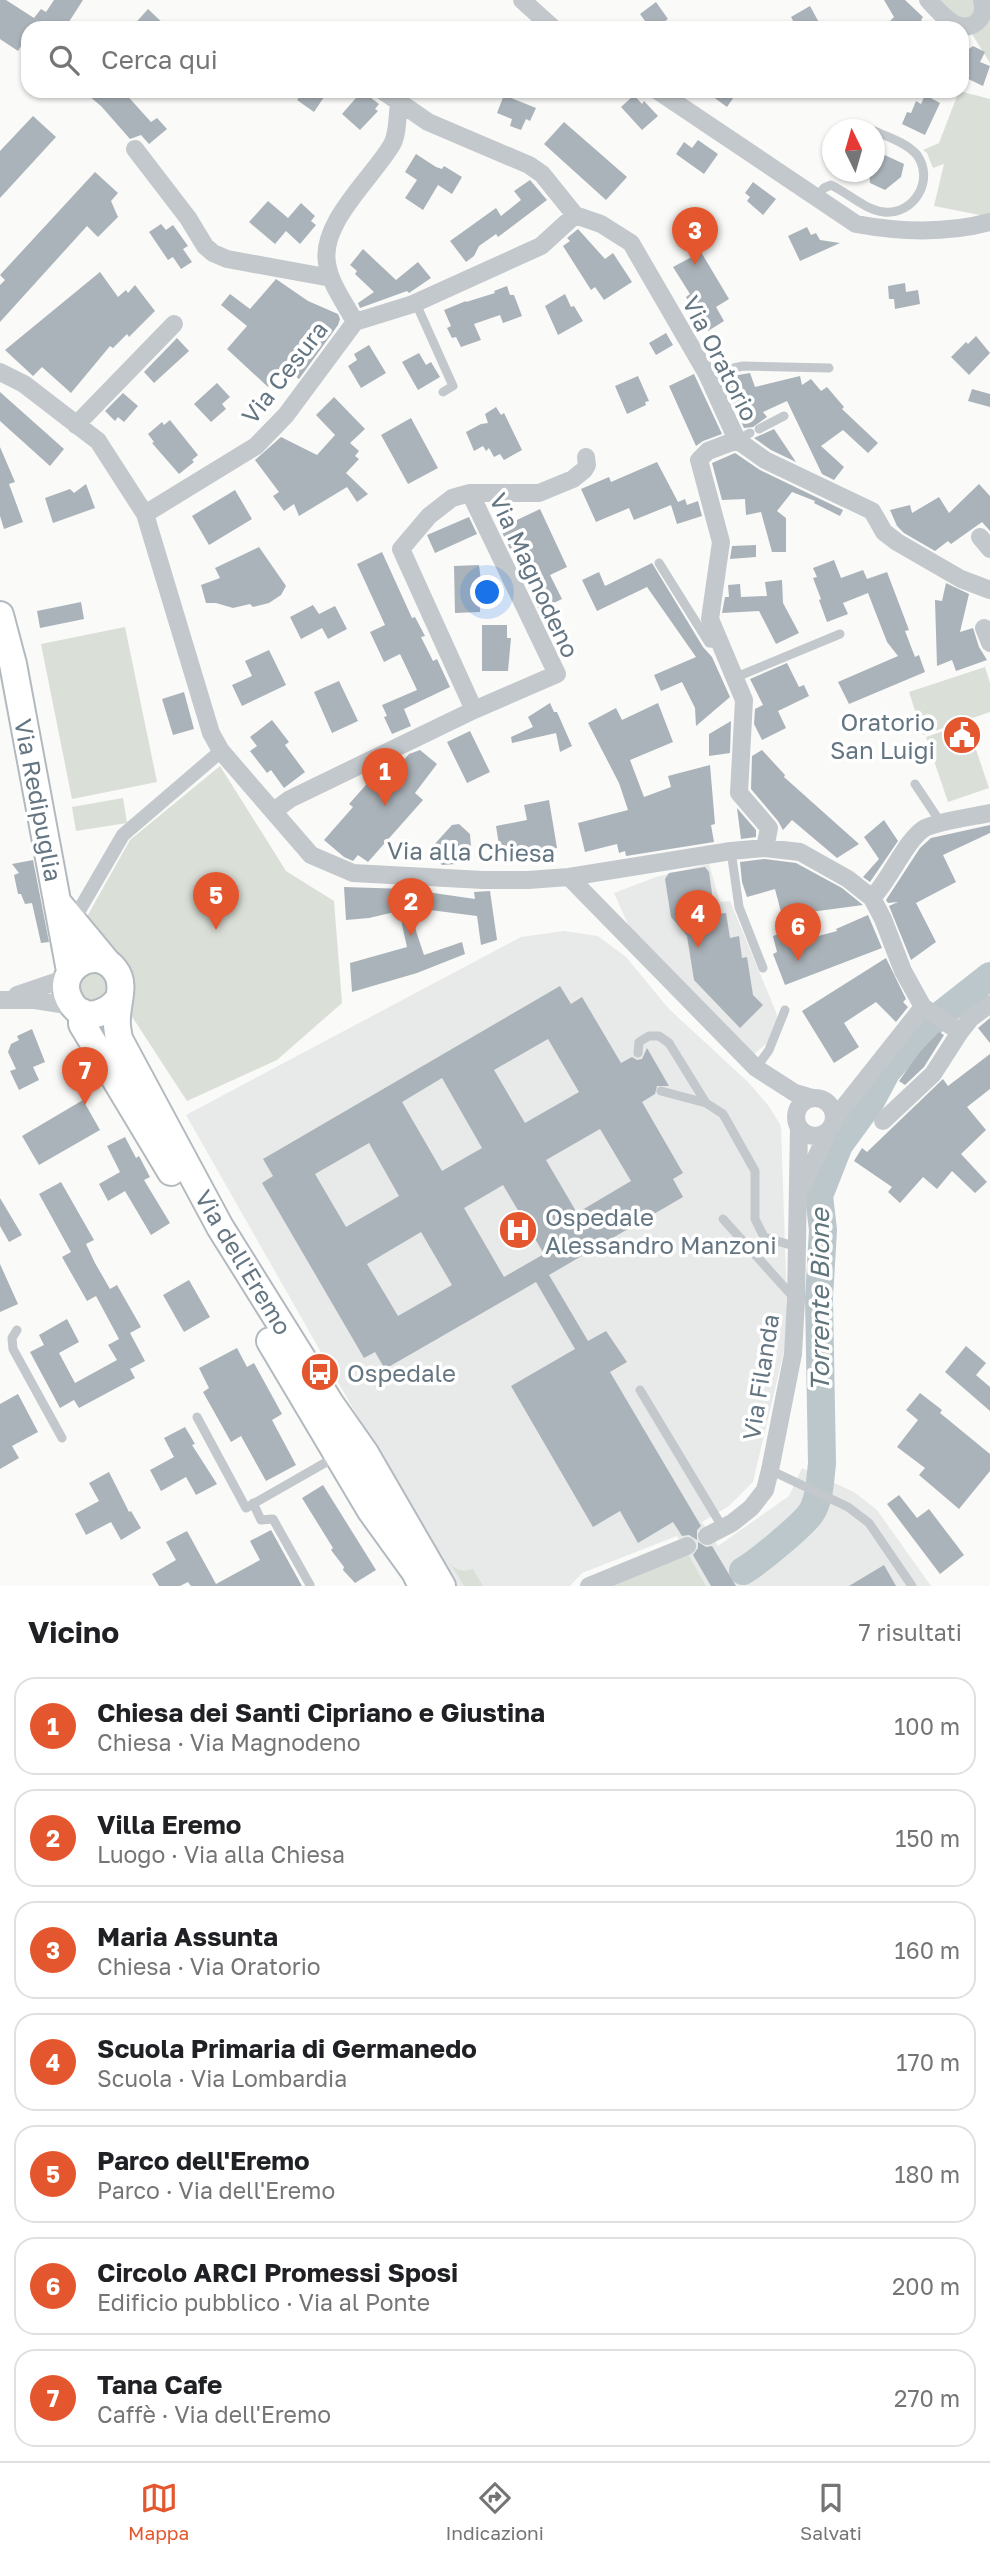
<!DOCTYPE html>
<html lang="it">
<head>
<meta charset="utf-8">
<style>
	body { margin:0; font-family:"Golos Text",sans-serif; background:#f6f6f6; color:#202124 }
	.compass { position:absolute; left:822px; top:119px; width:63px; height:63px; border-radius:50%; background:#fff; box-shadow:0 2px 5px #0004; rotate:355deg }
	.you { position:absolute; left:488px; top:593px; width:24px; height:24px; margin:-18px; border:5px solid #fff; border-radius:50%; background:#1a73e8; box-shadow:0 0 0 10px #1a73e833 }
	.badge { display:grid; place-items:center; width:46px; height:46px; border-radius:50%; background:#e4572e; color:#fff; font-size:23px; font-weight:700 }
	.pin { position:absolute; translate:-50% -58px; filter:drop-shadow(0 2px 4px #0008) }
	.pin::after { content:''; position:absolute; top:37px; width:24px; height:21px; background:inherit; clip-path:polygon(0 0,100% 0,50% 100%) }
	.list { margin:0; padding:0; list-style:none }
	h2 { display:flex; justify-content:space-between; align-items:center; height:91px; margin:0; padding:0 28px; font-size:30px }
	h2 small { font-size:23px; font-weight:400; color:#757577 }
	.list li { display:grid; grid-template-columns:46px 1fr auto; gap:21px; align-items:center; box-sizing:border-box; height:98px; margin:0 14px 14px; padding:0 14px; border:2px solid #e0e0e0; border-radius:21px }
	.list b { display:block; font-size:26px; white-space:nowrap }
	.list p { margin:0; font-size:23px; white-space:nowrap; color:#757577 }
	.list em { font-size:23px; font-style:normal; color:#757577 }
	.icon { flex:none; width:38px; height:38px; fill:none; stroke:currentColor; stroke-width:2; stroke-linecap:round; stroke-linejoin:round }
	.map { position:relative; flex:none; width:990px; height:1586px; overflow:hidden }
	.search { position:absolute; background:#fff; box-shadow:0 2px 5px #0004; left:21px; right:21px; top:21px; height:77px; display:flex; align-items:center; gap:18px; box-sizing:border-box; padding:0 24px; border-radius:21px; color:#757577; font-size:26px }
	.sheet { height:875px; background:#fff }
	nav { display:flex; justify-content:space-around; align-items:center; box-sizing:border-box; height:98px; border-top:2px solid #e0e0e0; background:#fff; font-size:19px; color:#757577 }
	nav a { display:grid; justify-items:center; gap:4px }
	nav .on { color:#e4572e }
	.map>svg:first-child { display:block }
	.built { fill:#e8e9e9 }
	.green { fill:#dadfd7 }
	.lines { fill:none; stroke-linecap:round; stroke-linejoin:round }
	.river { stroke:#bbc7cb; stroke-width:28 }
	.building { fill:#aab3b9; fill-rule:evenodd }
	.secondary-casing { stroke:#b3babf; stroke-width:30 }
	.service { stroke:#c3c8cc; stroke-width:9 }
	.pedestrian { stroke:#c3c8cc; stroke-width:14 }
	.minor { stroke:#c3c8cc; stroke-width:18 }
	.secondary { stroke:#fff; stroke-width:26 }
	.labels { text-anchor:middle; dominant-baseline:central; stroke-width:7; stroke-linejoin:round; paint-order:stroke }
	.street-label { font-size:24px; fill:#657683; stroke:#fff }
	.poi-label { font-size:24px; fill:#657683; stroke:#fff; text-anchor:start }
	.water-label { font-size:26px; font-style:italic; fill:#60757c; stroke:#fff }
</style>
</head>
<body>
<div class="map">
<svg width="990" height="1586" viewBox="0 0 990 1586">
	<rect width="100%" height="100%" fill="#fafaf8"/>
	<path class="built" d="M709,864L720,902L730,901L776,1012L779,1025L766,1044L752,1056L631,931L614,893L656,877Z
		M564,931L598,936L626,957L669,1009L748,1082L768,1105L781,1126L788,1334L753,1482L729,1506L702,1522L718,1546L789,1496L802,1468L854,1492L877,1510L931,1586H706L677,1536L582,1573L570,1586H454L186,1115L521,937Z"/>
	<path class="green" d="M928,0H990V63L967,26Z
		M959,91L990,99V217L934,206L944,164L933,168L927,153L923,150L939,143Z
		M125,627L157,782L72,799L41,644Z
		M985,667L990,683V712L923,735L909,692Z
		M967,723L989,788L948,802L926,737Z
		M220,766L286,871L334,901L342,1003L277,1060L187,1101L129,1012L85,920L130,840Z
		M123,798L127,823L76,831L72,807Z
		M100,970L108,984L105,994L91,1002L81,999L75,978Z
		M688,1554L706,1586H598Z
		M450,1563C457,1571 462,1572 473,1569L483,1586H464Z"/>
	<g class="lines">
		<path class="river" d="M743,1571C757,1563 802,1526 811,1513C820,1500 820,1479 822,1464L819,1298L823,1230L819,1196L839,1145L871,1101L887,1071L934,1020L990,976"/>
	</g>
	<path class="building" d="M0,0H6L34,18L41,9L46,12L54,0H83L65,28H47L37,21L33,28H28V35L18,51L0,39Z
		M884,0H905L923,17L921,20L930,28H883L894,17Z
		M656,2L668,19L656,28H650L640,14Z
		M810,6L822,28H797L791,17Z
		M148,9L168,28H131Z
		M973,46L985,52L980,62L990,66L983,86L962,76V54Z
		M83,91H123L151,122L157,118L167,129L149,144L141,135L130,139L101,106Z
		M304,91H328L314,112L297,100Z
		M362,91L379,104L375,109L378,111L360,130L342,114Z
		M705,91H738L727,107Z
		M504,95L536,108L530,121L526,119L521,130L510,126L512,119L497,113Z
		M634,95L642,104L644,101L658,116L642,130L621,107Z
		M925,95L940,103L925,135L902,124L907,112L911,113L916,101L921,104Z
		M33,116L56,137L0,198V151Z
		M564,122L627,177L606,200L544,144Z
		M698,140L718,154L704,174L676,154L684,142L692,148Z
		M874,150L904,164L901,177L885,190L870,183L869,172H874Z
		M416,154L436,167L442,169L444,166L462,177L452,194L438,185L423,210L405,198L417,180L405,172Z
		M95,172L118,193L111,201L118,217L98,237L87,226L0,322V285L5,280L0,275Z
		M530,180L547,200L498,237L496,234L479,246L474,256L466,262L450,241L496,208L501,216L521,200L514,191Z
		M753,182L776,199L763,215L747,201L750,197L745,193Z
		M268,201L288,218L301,203L315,216L311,221L316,225L300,244L286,231L275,244L249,222Z
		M161,224L166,230L173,225L188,246L183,249L192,262L181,269L173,257L168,260L149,232Z
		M807,227L811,235L816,233L820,240L840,243L800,261L788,236Z
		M578,229L605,259L613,253L632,282L604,300L595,287L591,290L563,246L570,241L567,238Z
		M363,249L396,280L418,262L431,278L409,293L407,291L360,308L358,303L374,292L355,274L357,271L350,265Z
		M701,252L729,299L716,307L724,321L708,331L686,297L690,294L673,267Z
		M100,272L118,297L126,290L128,293L135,285L155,311L129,337L127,334L113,348L110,346L71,393L42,367L33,376L5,350Z
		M276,279L308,301L338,314L340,319L338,325L299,379L284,368L268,387L227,349L247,326L221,305L230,294L250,309Z
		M905,283L906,292L918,290L920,304L895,309L894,299H889L888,286Z
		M507,286L510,295H514L522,316L503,323L500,315L474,324L481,340L461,347L456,337L452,338L447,328L451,326L444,310L466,301V302L495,293L494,291Z
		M565,294L571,307L574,306L583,321L558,335L545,306Z
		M666,333L673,345L656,355L649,343Z
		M976,336L990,353L969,375L951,357L966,342L968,344Z
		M177,338L189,351L154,383L144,372Z
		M369,345L386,373L361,388L348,366L357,360L354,354Z
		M419,353L426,365L431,362L440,377L418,390L402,362Z
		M750,373L755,387L800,376L802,385L811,379L821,391L827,387L844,407L842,409L878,443L868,453L843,430L821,446L844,467L834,480L822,474L787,401L763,412L767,417L753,427L744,428L721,378Z
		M694,374L722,434L703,441L696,446L669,386Z
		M638,376L649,401L645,402L646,405L627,414L615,386Z
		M217,383L230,397L222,404L226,409L211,422L194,404Z
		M972,389L990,394V407L968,401Z
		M0,392L64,449L50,466L0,421Z
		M123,393L138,406L124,422L118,417L115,421L105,411Z
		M334,397L365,429L350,443L359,451L355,456L359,459L346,473L368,494L357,502L347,487L299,516L294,504L284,511L273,496L279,492L255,460L281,437L317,455L335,435L316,415Z
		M496,407L501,415L504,413L522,450L504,460L500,454L494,457L489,448L486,451L483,446L474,451L466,432L481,424L488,423L485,414Z
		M411,418L438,468L408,484L381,435Z
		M170,420L198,455L192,460L194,462L179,474L152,443L154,442L148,434L162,422L164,425Z
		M774,429L796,462L771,450L754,438Z
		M0,447L15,482L9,484L23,522L4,529L0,516Z
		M735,453L760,470L843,510L840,516L814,503L815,501L792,492L777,511L786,518V552H772L761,512L746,515L745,499L722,500L712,463Z
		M657,462L678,502L685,499L687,505L698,501L702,516L677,524L671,505L634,520L629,508L596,522L581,489L609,477L611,482Z
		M86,484L95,508L53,523L45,498L70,489L74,493Z
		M979,484L990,496V531L982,522L951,544L948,541L935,551L904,533L897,526L890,510L910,505L912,513L939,497L949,513Z
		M235,490L252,519L209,545L192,516Z
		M540,509L567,567L550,575L562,599L539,610L500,528Z
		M469,517L477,534L435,553L427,535Z
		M756,545V557L730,559L732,546Z
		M259,547L286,586L281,595L269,603L253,607L250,604L233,608L216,603H206L201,585L220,578L215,568Z
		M382,552L412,618L415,617L425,636L421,637L433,661L437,659L450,687L404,709L411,726L392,734L384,717L387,716L382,705L417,690L400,654L384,662L370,632L385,625L357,564Z
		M834,560L841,578L863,570L867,579L887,572L909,630L905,631L915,657L919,655L925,672L849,704L838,682L898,656L887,642L868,593L843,603L848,614L827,622L819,600L821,599L813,578L817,577L813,568Z
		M652,563L703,647L712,657L730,697L696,726L695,708L682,682L661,691L654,675L696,657L647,587L597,611L582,580L599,572L605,586Z
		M479,565L483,598H480V612L455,613L454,566Z
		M782,580L783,603L799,633L776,644L759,611L722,613L725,597H729L728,585L740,584L741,597L767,596L765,582Z
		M946,583L969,594L960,632L973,628L979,647L987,660L956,671L952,660L937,666L935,600L942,601Z
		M81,602L84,619L40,628L37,611Z
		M313,605L319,614L335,606L347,629L328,639L322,628L301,639L290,617Z
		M482,625H507V638H511L508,671H482Z
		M269,650L286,685L242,706L232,685L252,676L245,661Z
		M787,663L799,687L804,685L809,696L778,711L786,728L762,740L754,724L755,709L763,705L750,679Z
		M339,681L358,721L332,733L314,692Z
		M184,692L194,729L173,735L162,699Z
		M550,703L554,712H557L572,746L560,752L556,733L512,743L511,737L533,727L528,717Z
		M658,703L673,742L630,760L644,797L671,787L668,776L710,765L715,824L711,825L714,842L626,856L625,851L619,853L617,844L585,852L578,823L628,810L619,783L588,723L616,708L622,720Z
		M272,720L289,742L285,745L305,772L284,788L271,770L267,773L250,751L257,746L250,737Z
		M731,721L730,753L709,756V734Z
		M470,731L490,772L467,783L447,742Z
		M420,750L437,764L415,793L423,800L368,862L358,855L353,861L344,857L324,840L353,807L349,804L381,768L385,766L392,773L409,754Z
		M762,750L785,775L784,777L859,844L837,858L792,820L783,830L778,821L751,789L752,756Z
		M549,800L557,848L501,858L496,826L527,820L524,805Z
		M737,808L756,830V837L741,839Z
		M884,820L898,841L870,882L863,877L879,859L864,837Z
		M459,824L470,834L471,847L456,864L442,865L431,855V848L452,825Z
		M990,825V833L943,855L956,882L916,903L936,942L911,960L889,906L898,902L888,903L886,900L920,848L931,838Z
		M765,859L796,863L842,888L863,905L803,913L811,938L837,931L836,929L868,915L882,948L785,985L773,954L777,952L773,936L786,931L775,889L747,897L742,882L740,862Z
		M33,860L49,942L41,943L32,903L25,904L21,894H18L14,875L19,873L12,864Z
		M705,867L709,872L715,914L726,913L730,938L739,936L742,958L747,957L753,995L763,1005L740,1028L694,980L687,936L671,917L665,879L669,873Z
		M344,887L406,889L475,899L474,892L490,891L497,940L481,945L477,916L430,910L411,904L416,931L424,955L462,942L465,954L417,973L352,992L350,963L407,947L399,911L369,918L346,920Z
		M886,958L906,999L903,1002L908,1007L896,1022L876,1002L844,1023L859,1047L834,1063L802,1011Z
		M560,986L571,1004L582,997L621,1063L632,1057L637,1060L642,1059L647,1048L669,1086H657L655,1094L642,1102L683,1173L673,1179L683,1197L549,1275L588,1341L606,1331L627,1362L610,1372L701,1526L697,1530V1540L689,1535L682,1536L673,1522L638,1543L620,1511L593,1527L511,1386L575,1349L536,1282L385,1369L375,1352L364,1358L262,1183L273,1176L263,1159ZM548,1039L579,1092L525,1123L494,1070ZM442,1078L482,1148L442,1171L402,1102ZM600,1129L631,1181L577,1213L546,1160ZM369,1143L399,1196L346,1227L315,1174ZM503,1185L544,1254L504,1277L464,1208ZM421,1232L452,1285L398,1316L367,1264Z
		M990,1018V1043L978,1028Z
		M32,1029L45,1062L33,1067L39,1080L19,1090L10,1071L16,1069L8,1052L11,1044L19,1040L17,1036Z
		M939,1032L944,1035L924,1067L905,1085L899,1081L920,1052Z
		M990,1054V1089L967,1107L986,1130L961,1154L987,1182L975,1193L952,1171L937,1189L923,1177L900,1203L888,1192L892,1187L854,1161L862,1148L867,1152L943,1079L948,1086Z
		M83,1100L100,1130L39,1165L22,1136Z
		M125,1137L136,1158L139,1156L150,1177L144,1180L170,1223L151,1235L125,1191L108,1201L99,1184L120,1172L107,1146Z
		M61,1182L94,1240L86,1244L95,1263L110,1289L117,1285L141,1327L130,1333L145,1361L130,1369L135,1378L79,1408L74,1400L60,1408L30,1352L44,1345L39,1335L67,1319L79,1342L59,1353L75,1383L117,1360L108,1345L119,1339L96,1296L87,1301L62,1257L71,1252L39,1194Z
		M0,1198L22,1235L9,1242L0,1226Z
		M0,1264L18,1304L0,1312Z
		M189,1280L210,1317L184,1332L163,1295Z
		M966,1346L986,1363L976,1375L990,1387V1411L945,1372Z
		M237,1348L247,1367L254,1363L282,1414L272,1420L296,1465L266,1481L241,1436L231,1442L203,1392L209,1388L199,1368Z
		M920,1393L942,1410L940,1413L990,1454V1471L959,1509L919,1475L925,1468L897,1447L918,1420L906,1410Z
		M18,1394L38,1432L12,1446L19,1458L0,1469V1404Z
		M185,1427L195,1444L192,1445L217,1484L196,1495L186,1477L161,1491L150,1470L174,1457L164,1438Z
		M109,1472L129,1512L131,1511L141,1528L121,1540L111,1522L86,1535L75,1514L99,1501L89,1483Z
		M323,1485L376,1570L355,1583L343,1570L344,1567L331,1550L333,1548L302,1498Z
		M899,1495L917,1518L929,1509L964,1555L940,1574L887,1504Z
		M271,1530L302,1586H191L188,1582L180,1586H159L152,1574L176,1560L166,1542L187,1531L216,1584L260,1560L250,1541Z
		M698,1542L706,1547L712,1546L736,1586H711L693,1555L698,1548Z
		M884,1565L896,1586H849Z"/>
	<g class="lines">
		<g class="secondary-casing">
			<path id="secondary" d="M0,615L13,664L70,971
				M59,904L107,962
				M118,1000C107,1013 85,1023 72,1004C50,973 94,942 115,970C126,984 117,1002 117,1018C116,1025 118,1032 119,1039L220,1227L330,1403L365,1453L442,1586
				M82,1012V1024L171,1172
				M270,1341L371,1511L415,1572L422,1586"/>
		</g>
		<path class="service" d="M816,198L824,188L831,185C848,193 865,210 884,212C914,215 935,180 917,155C907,143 888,137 874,131
			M413,304L418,308L453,386L443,392
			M707,374L743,366L829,368
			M759,429L784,416
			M737,440L750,433
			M659,563L709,643L720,644
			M734,678L840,634
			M915,784L941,823
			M731,851L739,907L763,968
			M638,1053L639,1042L649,1036H659L669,1043L706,1103L723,1114L755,1171V1219L764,1237L797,1247
			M756,1068L769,1050L785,1010
			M661,1091L706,1103
			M723,1219L795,1299
			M17,1330L12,1338L13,1349L62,1438
			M640,1390L723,1528
			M197,1417L246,1508L337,1456
			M770,1470L848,1507L869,1523L912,1586
			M253,1503L261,1520L273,1519L310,1585"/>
		<path class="pedestrian" d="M73,921L123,835L221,751"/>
		<path class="minor" d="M522,0L553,28
			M928,0C940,12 958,37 977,22C984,16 984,8 982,0
			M383,91L428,122L529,165L542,174L575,215
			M658,91L856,224C900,232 946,234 990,222
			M135,149L188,218L205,246L213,253L227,259L331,278
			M575,215L601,224L631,243L707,374L737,440
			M355,322C345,303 330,284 327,263C320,223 372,178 391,146C398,136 397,117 399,104
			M0,372L24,384L98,441L145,514L211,733L221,751L311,855L353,873L483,880H528L569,877L731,851L765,848L800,852L848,879L872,898L883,919L903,971L923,1007L960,1032
			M76,425L174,324
			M737,440L708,451L699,460L721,542L710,619L744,700L739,793L769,828L765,848
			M737,440L765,460L872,511L884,532L897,542L961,579L990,590
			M145,514L256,446L286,415L355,322L413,304L541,246L575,215
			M980,537L990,549
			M984,628L990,643
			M474,710L401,549L429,516L452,498L470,493H539L573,479L584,470L587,465L586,457
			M275,810L290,799L474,710L557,674L470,493
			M569,877L756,1068L795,1093L812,1098
			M872,898C889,881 907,838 925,828C936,822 976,816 990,813
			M17,995L67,978
			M0,1000H35L73,1006
			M796 1117a19 19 0 1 1 38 0a19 19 0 1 1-38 0Z
			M835,1118L923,1007
			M883,1121L933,1074L960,1032L971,1018L990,1004
			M801,1189L828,1132
			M707,1536L732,1523L751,1508L765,1490L770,1470L793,1354L796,1300L799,1127
			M589,1586L687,1546"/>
		<use href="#secondary" class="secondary"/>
	</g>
	<defs>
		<g id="civic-disc" transform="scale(2.0125)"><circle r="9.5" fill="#e4572e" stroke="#fff"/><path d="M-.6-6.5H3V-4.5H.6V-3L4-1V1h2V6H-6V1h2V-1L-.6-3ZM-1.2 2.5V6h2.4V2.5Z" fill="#fff"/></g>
		<g id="hospital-disc" transform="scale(2.0125)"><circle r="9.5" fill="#e4572e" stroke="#fff"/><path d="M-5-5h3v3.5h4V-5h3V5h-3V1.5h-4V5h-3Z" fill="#fff"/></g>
		<g id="bus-disc" transform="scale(2.0125)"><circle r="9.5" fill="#e4572e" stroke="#fff"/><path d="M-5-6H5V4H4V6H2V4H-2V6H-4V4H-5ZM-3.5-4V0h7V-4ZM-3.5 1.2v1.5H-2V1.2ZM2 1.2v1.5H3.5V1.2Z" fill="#fff"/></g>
	</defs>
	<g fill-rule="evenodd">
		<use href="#civic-disc" x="962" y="735"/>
		<use href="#hospital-disc" x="518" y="1230"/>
		<use href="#bus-disc" x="320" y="1372"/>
	</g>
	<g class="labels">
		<g class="street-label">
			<text transform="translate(721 358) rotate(63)">Via Oratorio</text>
			<text transform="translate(284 372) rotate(-52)">Via Cesura</text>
			<text transform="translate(535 575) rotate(65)">Via Magnodeno</text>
			<text transform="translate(39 800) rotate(79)">Via Redipuglia</text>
			<text transform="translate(471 851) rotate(1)">Via alla Chiesa</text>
			<text transform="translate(244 1262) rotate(59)">Via dell'Eremo</text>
			<text transform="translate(760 1377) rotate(-81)">Via Filanda</text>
		</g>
		<g class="poi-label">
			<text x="935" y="721" text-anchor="end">Oratorio<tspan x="935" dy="28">San Luigi</tspan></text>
			<text x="545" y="1216">Ospedale<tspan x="545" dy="28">Alessandro Manzoni</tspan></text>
			<text x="347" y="1372">Ospedale</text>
		</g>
		<g class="water-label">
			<text transform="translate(819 1300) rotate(-90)">Torrente Bione</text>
		</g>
	</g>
</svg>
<svg class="compass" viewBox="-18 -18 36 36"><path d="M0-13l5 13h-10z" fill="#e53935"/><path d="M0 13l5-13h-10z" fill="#757577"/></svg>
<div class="you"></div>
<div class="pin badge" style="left:385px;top:806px">1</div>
<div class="pin badge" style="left:411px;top:936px">2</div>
<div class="pin badge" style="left:695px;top:265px">3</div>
<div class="pin badge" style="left:698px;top:948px">4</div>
<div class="pin badge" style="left:216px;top:930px">5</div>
<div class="pin badge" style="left:798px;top:961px">6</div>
<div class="pin badge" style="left:85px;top:1105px">7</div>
<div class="search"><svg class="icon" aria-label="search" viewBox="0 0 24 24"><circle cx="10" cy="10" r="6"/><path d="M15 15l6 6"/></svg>Cerca qui</div>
</div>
<section class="sheet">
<h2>Vicino<small>7 risultati</small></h2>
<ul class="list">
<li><span class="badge">1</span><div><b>Chiesa dei Santi Cipriano e Giustina</b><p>Chiesa · Via Magnodeno</p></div><em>100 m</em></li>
<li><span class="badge">2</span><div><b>Villa Eremo</b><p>Luogo · Via alla Chiesa</p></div><em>150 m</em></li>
<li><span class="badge">3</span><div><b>Maria Assunta</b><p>Chiesa · Via Oratorio</p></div><em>160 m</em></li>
<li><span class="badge">4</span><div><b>Scuola Primaria di Germanedo</b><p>Scuola · Via Lombardia</p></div><em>170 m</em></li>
<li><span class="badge">5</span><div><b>Parco dell'Eremo</b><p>Parco · Via dell'Eremo</p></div><em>180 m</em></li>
<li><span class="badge">6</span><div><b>Circolo ARCI Promessi Sposi</b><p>Edificio pubblico · Via al Ponte</p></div><em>200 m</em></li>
<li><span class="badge">7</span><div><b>Tana Cafe</b><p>Caffè · Via dell'Eremo</p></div><em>270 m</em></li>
</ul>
</section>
<nav>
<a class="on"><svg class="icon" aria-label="map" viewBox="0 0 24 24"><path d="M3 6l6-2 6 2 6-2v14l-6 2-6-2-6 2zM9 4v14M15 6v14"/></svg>Mappa</a>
<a><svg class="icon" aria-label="directions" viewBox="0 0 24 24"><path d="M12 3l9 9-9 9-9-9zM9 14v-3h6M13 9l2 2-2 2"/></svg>Indicazioni</a>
<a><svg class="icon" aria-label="saved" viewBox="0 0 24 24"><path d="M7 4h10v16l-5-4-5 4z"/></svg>Salvati</a>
</nav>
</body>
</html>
